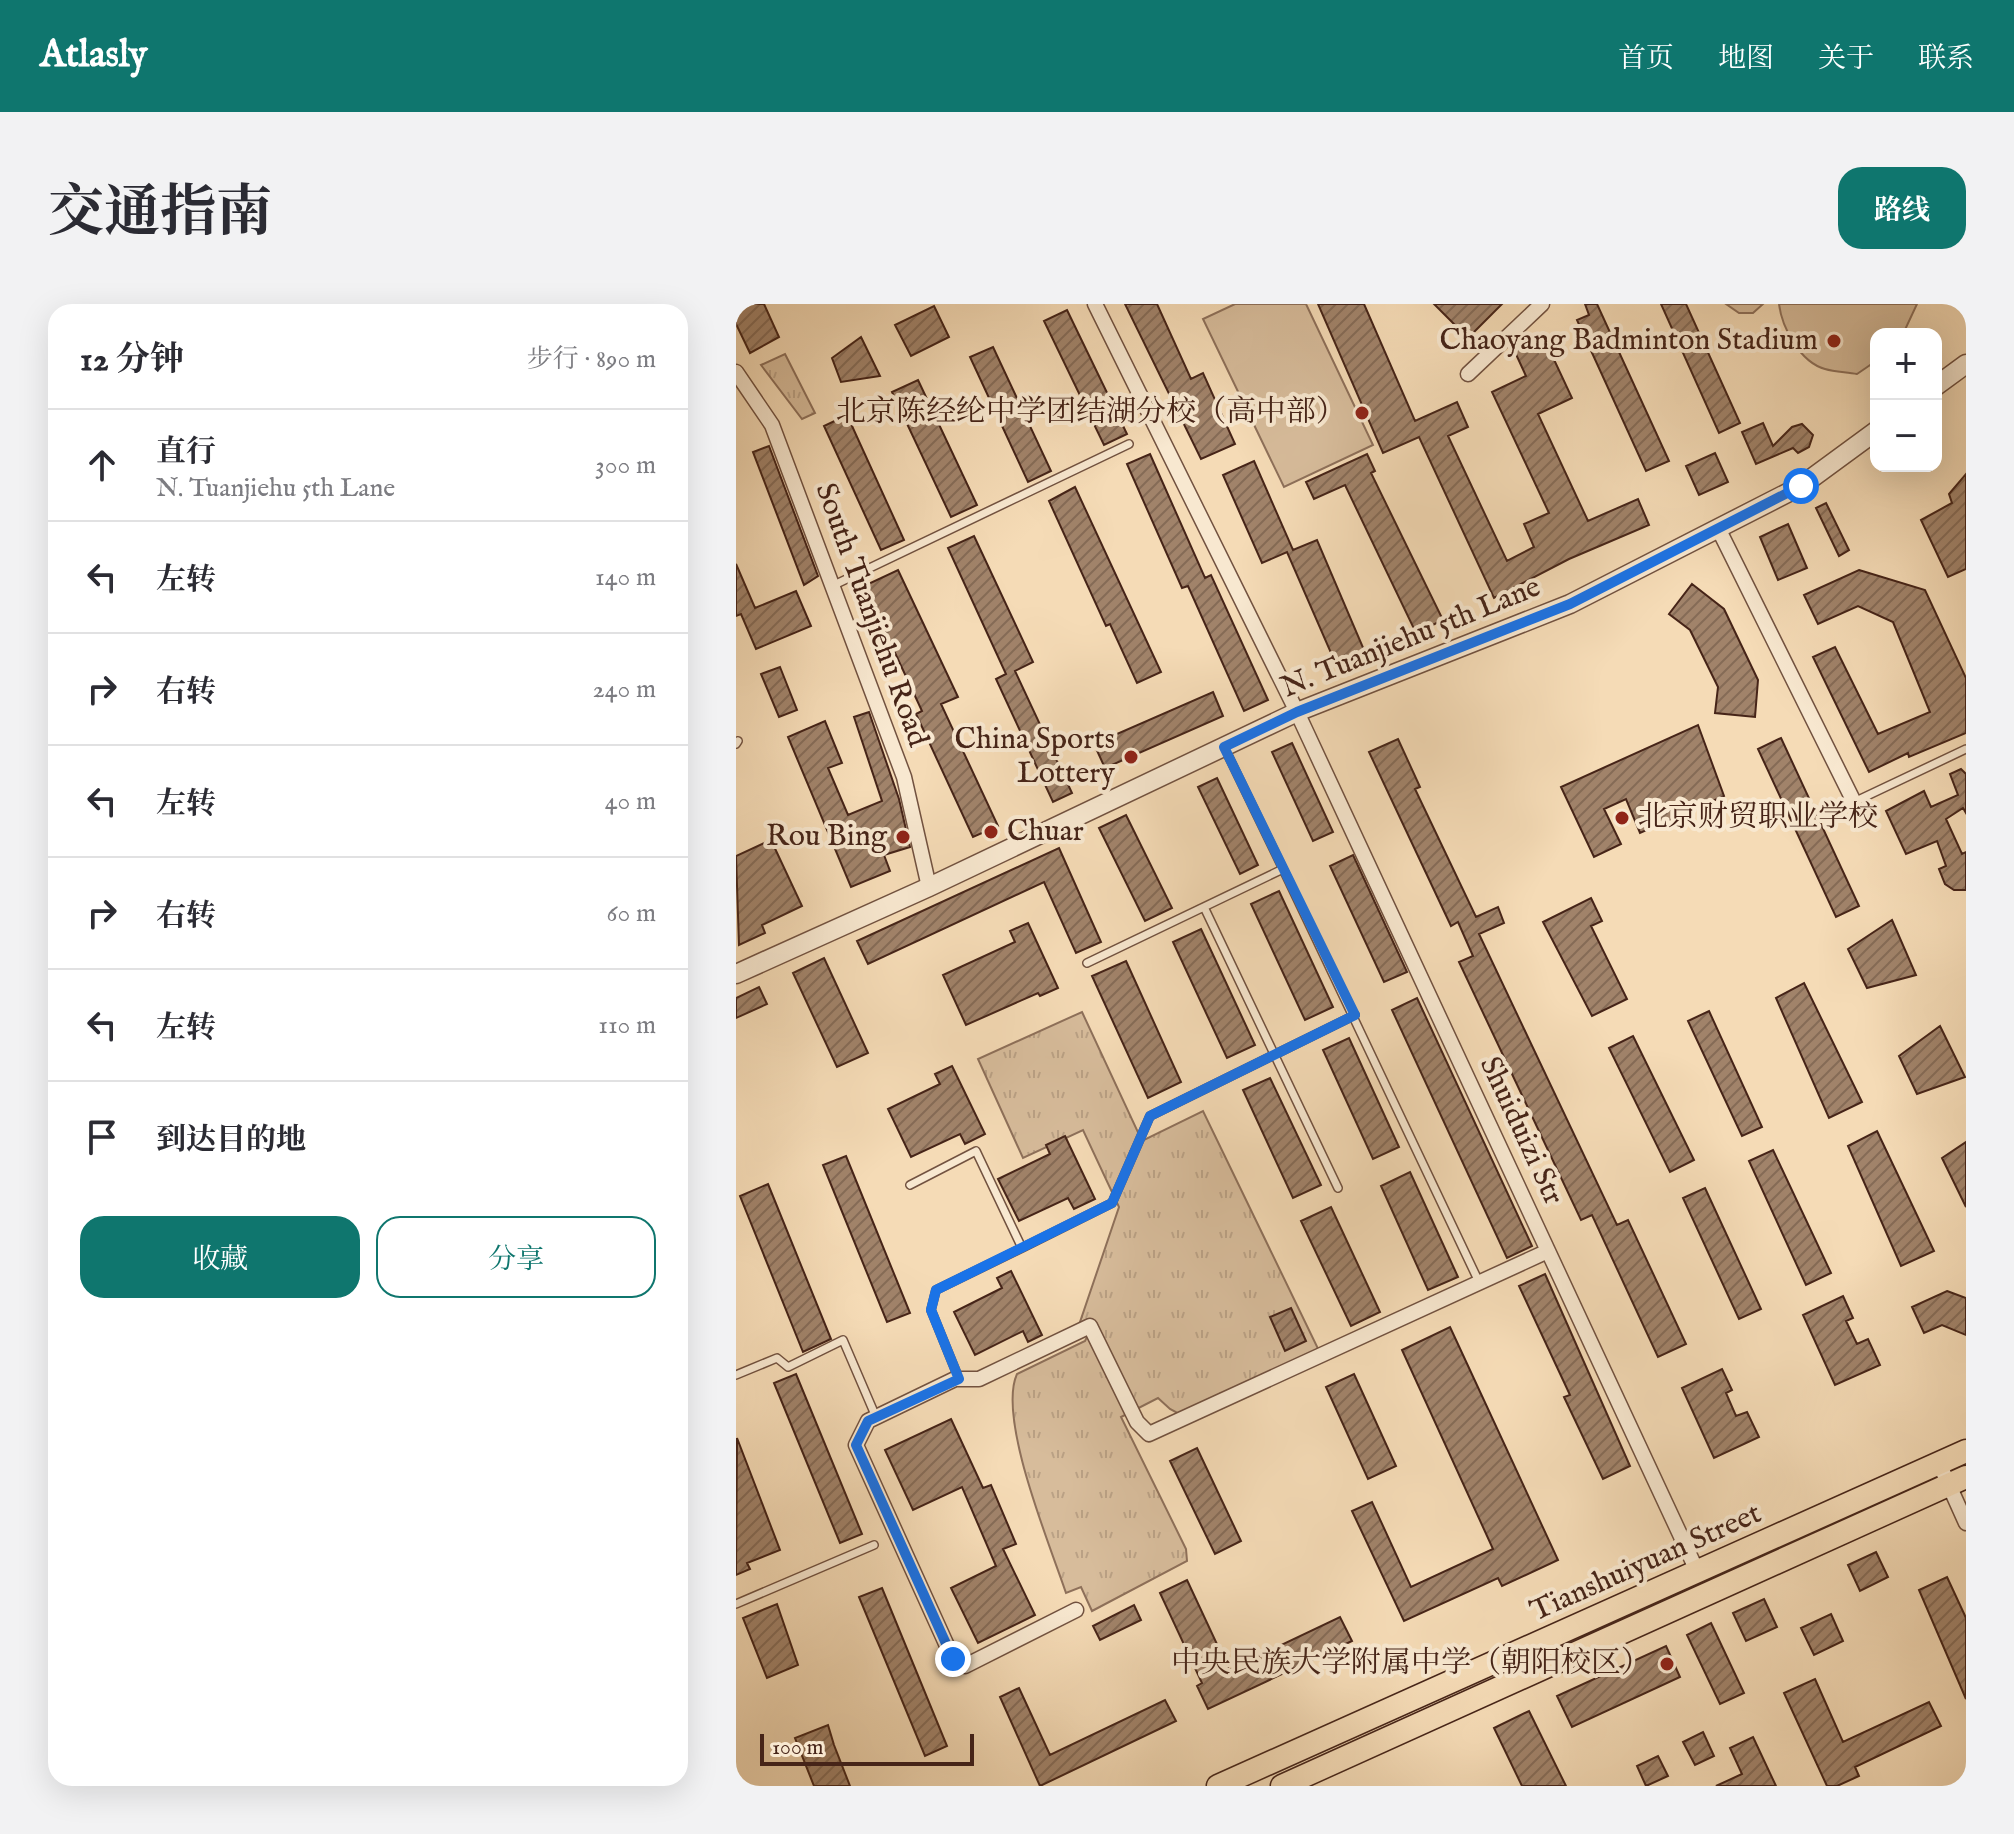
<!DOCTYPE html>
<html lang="zh">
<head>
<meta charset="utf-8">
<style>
	body { margin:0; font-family:"IM FELL English","Noto Serif SC",serif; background:#f2f2f3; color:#2b2b33 }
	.controls { position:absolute; right:24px; top:24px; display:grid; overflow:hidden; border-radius:16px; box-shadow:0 8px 32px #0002 }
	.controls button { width:72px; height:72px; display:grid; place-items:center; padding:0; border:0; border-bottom:2px solid #e1e1e2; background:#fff; color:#2b2b33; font:40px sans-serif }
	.scale { position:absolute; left:24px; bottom:20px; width:214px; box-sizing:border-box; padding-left:8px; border:4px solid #462418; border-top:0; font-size:22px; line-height:28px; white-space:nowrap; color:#462418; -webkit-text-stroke:6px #f8e8d0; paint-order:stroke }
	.stop { position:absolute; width:24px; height:24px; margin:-18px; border:6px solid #1a73e8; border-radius:50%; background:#fff }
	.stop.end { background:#1a73e8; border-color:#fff; box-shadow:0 2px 8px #0008 }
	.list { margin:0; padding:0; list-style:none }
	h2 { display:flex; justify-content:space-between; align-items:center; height:104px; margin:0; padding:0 32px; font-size:34px }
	h2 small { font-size:26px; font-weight:400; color:#7c7c81 }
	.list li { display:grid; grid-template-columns:52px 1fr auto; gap:24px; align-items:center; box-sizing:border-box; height:112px; padding:0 32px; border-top:2px solid #e1e1e2 }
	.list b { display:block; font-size:30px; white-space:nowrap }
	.list p { margin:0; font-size:26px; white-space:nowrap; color:#7c7c81 }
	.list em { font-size:26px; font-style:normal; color:#7c7c81 }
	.actions { display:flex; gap:16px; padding:24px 32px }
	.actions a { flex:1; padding:18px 0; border:2px solid #0f766e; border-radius:24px; text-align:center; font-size:28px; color:#0f766e }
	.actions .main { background:#0f766e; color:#fff }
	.icon { flex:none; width:44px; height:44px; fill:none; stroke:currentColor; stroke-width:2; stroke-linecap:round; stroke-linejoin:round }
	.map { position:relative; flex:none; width:1230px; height:1482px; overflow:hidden; border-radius:24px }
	header { display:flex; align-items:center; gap:48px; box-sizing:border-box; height:112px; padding:0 40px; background:#0f766e; color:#fff }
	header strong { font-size:38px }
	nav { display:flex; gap:44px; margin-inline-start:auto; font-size:28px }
	.intro { display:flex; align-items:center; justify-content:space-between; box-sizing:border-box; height:192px; padding:0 48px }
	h1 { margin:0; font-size:56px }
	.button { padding:20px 36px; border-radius:24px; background:#0f766e; color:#fff; font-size:28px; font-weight:700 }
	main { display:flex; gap:48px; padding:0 48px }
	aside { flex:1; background:#fff; border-radius:24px; box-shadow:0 8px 32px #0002 }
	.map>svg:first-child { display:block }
	.park { fill:url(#park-tufts); stroke:#8e705a; stroke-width:2 }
	.garden { fill:#d7bc9b; stroke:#8e705a; stroke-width:2 }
	.building { fill:url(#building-hatch); stroke:#462418; stroke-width:2 }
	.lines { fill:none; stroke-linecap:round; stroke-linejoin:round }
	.service-casing { stroke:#725240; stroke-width:10 }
	.minor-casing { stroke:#725240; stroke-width:17 }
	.tertiary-casing { stroke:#725240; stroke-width:21 }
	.primary-casing { stroke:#462418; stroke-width:25 }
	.service { stroke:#f8e8d0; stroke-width:7 }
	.minor { stroke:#f8e8d0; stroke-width:14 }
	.tertiary { stroke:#f8e8d0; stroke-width:18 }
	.primary { stroke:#f5dbb6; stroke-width:22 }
	.route { stroke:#1a73e8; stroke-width:10 }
	.poi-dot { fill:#8f2418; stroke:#f8e8d0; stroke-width:3 }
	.labels { text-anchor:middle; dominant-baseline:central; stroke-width:8; stroke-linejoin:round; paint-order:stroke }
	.poi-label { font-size:30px; fill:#462418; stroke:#f8e8d0; text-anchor:end }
	.street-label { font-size:30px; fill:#462418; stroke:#f8e8d0 }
</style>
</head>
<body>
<header>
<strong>Atlasly</strong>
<nav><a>首页</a><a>地图</a><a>关于</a><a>联系</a></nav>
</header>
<div class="intro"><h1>交通指南</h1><a class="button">路线</a></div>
<main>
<aside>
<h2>12 分钟<small>步行 · 890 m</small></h2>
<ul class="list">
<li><svg class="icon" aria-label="ahead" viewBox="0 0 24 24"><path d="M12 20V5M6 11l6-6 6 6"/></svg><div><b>直行</b><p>N. Tuanjiehu 5th Lane</p></div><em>300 m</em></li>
<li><svg class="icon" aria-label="left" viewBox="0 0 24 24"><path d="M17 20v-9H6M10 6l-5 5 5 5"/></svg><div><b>左转</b></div><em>140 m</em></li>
<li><svg class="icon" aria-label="right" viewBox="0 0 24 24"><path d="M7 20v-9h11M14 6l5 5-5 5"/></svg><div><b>右转</b></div><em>240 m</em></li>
<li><svg class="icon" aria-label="left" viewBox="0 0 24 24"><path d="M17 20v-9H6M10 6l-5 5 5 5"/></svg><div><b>左转</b></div><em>40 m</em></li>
<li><svg class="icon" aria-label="right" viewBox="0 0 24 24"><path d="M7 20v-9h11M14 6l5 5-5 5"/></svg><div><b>右转</b></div><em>60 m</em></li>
<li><svg class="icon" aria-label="left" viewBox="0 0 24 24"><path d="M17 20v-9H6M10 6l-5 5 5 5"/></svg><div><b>左转</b></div><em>110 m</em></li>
<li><svg class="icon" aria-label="arrive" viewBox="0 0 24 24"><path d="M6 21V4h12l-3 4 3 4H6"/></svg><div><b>到达目的地</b></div></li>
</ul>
<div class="actions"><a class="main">收藏</a><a>分享</a></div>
</aside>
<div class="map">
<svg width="1230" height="1482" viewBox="0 0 1230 1482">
	<defs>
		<pattern id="park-tufts" width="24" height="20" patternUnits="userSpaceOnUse" patternTransform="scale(2)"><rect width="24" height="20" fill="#d7bc9b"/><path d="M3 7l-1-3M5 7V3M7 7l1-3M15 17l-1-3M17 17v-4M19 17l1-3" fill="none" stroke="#baa185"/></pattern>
		<pattern id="building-hatch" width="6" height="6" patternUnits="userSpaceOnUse" patternTransform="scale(2)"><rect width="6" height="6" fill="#a1836a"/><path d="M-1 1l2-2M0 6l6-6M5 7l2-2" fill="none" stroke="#856b56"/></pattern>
	</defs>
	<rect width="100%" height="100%" fill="#f5dbb6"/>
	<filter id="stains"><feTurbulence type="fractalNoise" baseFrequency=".0025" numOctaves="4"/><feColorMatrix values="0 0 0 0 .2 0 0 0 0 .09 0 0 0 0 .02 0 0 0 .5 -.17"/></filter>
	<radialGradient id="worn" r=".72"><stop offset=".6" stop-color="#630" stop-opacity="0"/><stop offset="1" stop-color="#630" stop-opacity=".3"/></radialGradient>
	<path class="park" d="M49,50L79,109L66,115L25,61Z
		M346,708L406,837L467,807L587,1055L456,1117L434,1105L422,1094L385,1113L450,1245L451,1257L356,1307L345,1283L330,1289C314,1241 261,1114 281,1070L349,1037L353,1029L343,1021L383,903L347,826L287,854L242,755Z"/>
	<path class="garden" d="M499,0H570L637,141L548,183L467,15Z
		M990,0H1027L1017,9H1003Z
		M1043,0H1181L1167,30H1140V57L1121,70C1111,68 1099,68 1089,65C1064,58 1046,24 1043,0Z"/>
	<path class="building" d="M0,0H28L43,33L14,49L0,20Z
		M389,0H421L455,75L467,69L499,140L465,155Z
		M582,0H628L679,117L721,98L732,123L712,132L771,257L798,243L788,220L813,209L756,88L790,72L778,46L807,32L836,94L802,110L852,217L902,195L913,221L833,255L758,294L683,133L647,149Z
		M698,0H766L732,34Z
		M849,0H861L933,157L910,167L841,16L853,11Z
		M925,0H950L1004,119L983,129Z
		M198,2L213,33L175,52L159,21Z
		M331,6L391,130L368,141L308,17Z
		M125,33L144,72L105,78L96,54Z
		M257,43L315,167L292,178L234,53Z
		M182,76L241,201L215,213L156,88Z
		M111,111L168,236L145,246L88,122Z
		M1027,119L1037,142L1056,123L1066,120L1077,131L1073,143L1062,149L1057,144L1020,160L1006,128Z
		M33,142L82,272L68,281L17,148Z
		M979,149L992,178L963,191L950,162Z
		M414,150L469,274L475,271L532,396L508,407L452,282L446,284L391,160Z
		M631,150L639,167L635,169L707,316L680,329L609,181L578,195L570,178Z
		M518,157L557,246L581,236L631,353L602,365L551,248L526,259L487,171Z
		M1230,170V265L1212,273L1185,216L1216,199L1213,190Z
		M339,183L425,368L401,379L374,320L370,322L313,197Z
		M1090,199L1113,246L1103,252L1080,204Z
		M1052,220L1071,264L1042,276L1024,233Z
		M238,232L297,358L279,367L336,489L317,498L260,375L270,370L212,244Z
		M0,260L19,304L60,287L75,322L20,345L5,310L0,312Z
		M162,266L222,393L205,400L262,522L237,533L180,410L186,407L128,282Z
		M1123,266L1189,286L1230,374V429L1173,453L1172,449L1133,468L1077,353L1099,343L1142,430L1194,408L1157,318L1122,302L1082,320L1068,291Z
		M956,280L988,305L1022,376L1019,413L979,409L982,383L954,326L933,310Z
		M44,363L61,406L43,413L25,370Z
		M477,388L487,412L369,464L358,440Z
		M133,408L163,495L174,543L148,551L154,567L115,583L52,433L89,417L106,459L92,464L112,511L146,497L118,413Z
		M962,421L988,492L904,529L890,495L868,505L885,540L858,553L825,483Z
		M1045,434L1123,602L1100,613L1022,445Z
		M662,435L684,483L679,485L740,613L762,603L768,619L743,630L881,921L892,916L950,1040L922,1053L856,911L845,916L723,658L737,652L722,618L715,622L633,448Z
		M556,439L597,528L577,537L536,448Z
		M1225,465L1230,470V509L1227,504L1210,515L1226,550L1230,548V586H1218L1209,580L1203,565L1210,562L1201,537L1170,550L1150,507L1188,487L1195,503L1222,491L1214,470Z
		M481,474L522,561L504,570L462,483Z
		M390,511L436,604L409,617L363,524Z
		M35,536L66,602L26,621L29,629L3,641L0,552Z
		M323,544L365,638L340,649L308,578L132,660L121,637Z
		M617,551L671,668L648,678L594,562Z
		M543,587L597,703L569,716L515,600Z
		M855,594L866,617L855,622L891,695L856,712L807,618Z
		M1156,616L1180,671L1131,684L1112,645Z
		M292,619L322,684L304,692L302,689L230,721L207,671L279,638L274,627Z
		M465,625L519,741L491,754L437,638Z
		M88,654L132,749L101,763L57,669Z
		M390,657L445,778L412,794L356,672Z
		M1068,679L1126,798L1093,814L1040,694Z
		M23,683L31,700L0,714V694Z
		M681,694L796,942L771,954L656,706Z
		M973,707L1026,823L1006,832L952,717Z
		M1204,722L1229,773L1181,790L1163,752Z
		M897,732L958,856L934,868L873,744Z
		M613,734L663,843L637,855L587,746Z
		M216,762L249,830L229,840L224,830L175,853L152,805L204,780L199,770Z
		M534,774L585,881L557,894L507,786Z
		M1141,827L1198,947L1165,962L1112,842Z
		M329,832L359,895L338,905L332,894L283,917L262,875L314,850L310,841Z
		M1230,838V903L1206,854Z
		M1037,846L1095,969L1070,981L1013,857Z
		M110,852L174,1009L151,1018L87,861Z
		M674,868L722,973L692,986L645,882Z
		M32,880L95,1035L67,1048L4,892Z
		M969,884L1025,1005L1003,1015L947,894Z
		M595,903L644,1008L615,1022L565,917Z
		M275,967L306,1031L292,1038L287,1027L239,1051L218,1008L266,984L261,974Z
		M809,970L894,1162L867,1175L828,1093L834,1091L783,982Z
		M1211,987L1230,994V1031L1206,1021L1188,1029L1176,1003Z
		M1107,992L1117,1014L1110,1017L1121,1040L1132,1035L1144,1061L1099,1081L1067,1011Z
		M555,1004L570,1037L549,1047L534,1013Z
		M714,1023L822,1256L766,1282L762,1274L668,1317L616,1207L636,1198L675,1283L757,1245L666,1046Z
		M986,1065L996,1086L990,1089L1000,1112L1011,1108L1023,1133L978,1154L946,1084Z
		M60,1070L126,1230L104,1239L38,1079Z
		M618,1070L660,1162L632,1175L590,1083Z
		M215,1115L247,1184L255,1181L280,1240L267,1245L299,1311L242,1339L215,1284L260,1262L226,1183L177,1206L149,1146Z
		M1,1134L44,1246L11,1259L14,1265L0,1271Z
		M461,1144L505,1237L479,1250L434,1157Z
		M1140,1248L1152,1273L1124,1287L1112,1261Z
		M1211,1273L1230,1314V1395L1183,1286Z
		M451,1276L493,1366L604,1313L616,1337L472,1405L461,1382L466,1379L424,1289Z
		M146,1284L211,1442L189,1452L123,1293Z
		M1028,1295L1041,1323L1010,1337L997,1309Z
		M41,1300L62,1361L31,1374L7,1314Z
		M398,1301L405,1316L364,1336L357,1322Z
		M1095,1310L1107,1337L1078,1351L1065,1324Z
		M975,1319L1008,1389L984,1400L951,1331Z
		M930,1342L944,1373L836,1423L821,1392Z
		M1079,1375L1107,1438L1193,1398L1205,1422L1119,1463L1123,1472L1101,1482H1091L1048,1389Z
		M283,1384L314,1451L429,1396L440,1417L304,1482L264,1393Z
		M793,1407L830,1482H786L758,1424Z
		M92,1421L98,1441L114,1482H78L59,1434Z
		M967,1428L978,1452L959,1461L947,1438Z
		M1017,1433L1040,1482H980L1006,1470L994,1444Z
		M922,1452L932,1472L910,1482L901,1462Z"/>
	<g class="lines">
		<g class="service-casing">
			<path id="service" d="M96,282L393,140
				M0,440L2,437
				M1118,498L1230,445
				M547,565L743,978
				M468,603L602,884
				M351,659L547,565L489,445
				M174,881L240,847L286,944L200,986L195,1006L223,1075
				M286,944L376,899L414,812L619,711
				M0,1071L41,1054L52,1063L107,1036L140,1113
				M0,1300L138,1241"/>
		</g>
		<g class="minor-casing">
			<path id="minor" d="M359,0L561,408L962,1269
				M0,68L36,121L168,473L193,583
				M732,70L806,0
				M982,224L1118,498
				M1203,1159L1230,1219
				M340,1306L229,1362L217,1355L120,1141L132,1117L219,1075H243L354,1022L401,1118L413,1130L812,947"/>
		</g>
		<g class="tertiary-casing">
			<path id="tertiary" d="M1200,82L1230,60
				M0,670L193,583L561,408L834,300L1065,182L1140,127"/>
		</g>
		<g class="primary-casing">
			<path id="primary" d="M482,1482L1230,1147
				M546,1482L1230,1173"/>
		</g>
		<use href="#service" class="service"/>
		<use href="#minor" class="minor"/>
		<use href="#tertiary" class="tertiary"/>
		<use href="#primary" class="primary"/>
	</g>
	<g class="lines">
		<path class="route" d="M217,1355L120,1141L132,1117L223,1075L195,1006L200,986L376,899L414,812L619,711L488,443L561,408L834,300L1065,182"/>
	</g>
	<g class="poi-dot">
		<circle cx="1098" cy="37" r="8"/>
		<circle cx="626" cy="109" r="8"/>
		<circle cx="395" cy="453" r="8"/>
		<circle cx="886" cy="514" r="8"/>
		<circle cx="255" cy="528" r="8"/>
		<circle cx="167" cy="533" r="8"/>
		<circle cx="931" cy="1360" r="8"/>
	</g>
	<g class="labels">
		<g class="poi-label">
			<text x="1082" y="37">Chaoyang Badminton Stadium</text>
			<text x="610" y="109">北京陈经纶中学团结湖分校（高中部）</text>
			<text x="379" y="436">China Sports<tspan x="379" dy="34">Lottery</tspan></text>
			<text x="902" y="514" text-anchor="start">北京财贸职业学校</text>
			<text x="271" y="528" text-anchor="start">Chuar</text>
			<text x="151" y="533">Rou Bing</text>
			<text x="915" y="1360">中央民族大学附属中学（朝阳校区）</text>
		</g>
		<g class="street-label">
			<text transform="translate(135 311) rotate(70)">South Tuanjiehu Road</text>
			<text transform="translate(675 334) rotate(-22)">N. Tuanjiehu 5th Lane</text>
			<text transform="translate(785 827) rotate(65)">Shuiduizi Str</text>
			<text transform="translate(910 1259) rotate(-24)">Tianshuiyuan Street</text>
		</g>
	</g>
	<rect width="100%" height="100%" filter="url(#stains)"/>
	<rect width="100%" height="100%" fill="url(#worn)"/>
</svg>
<div class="controls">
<button>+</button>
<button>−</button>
</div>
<div class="scale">100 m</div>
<div class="stop" style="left:1065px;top:182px"></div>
<div class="stop end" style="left:217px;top:1355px"></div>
</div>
</main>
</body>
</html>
